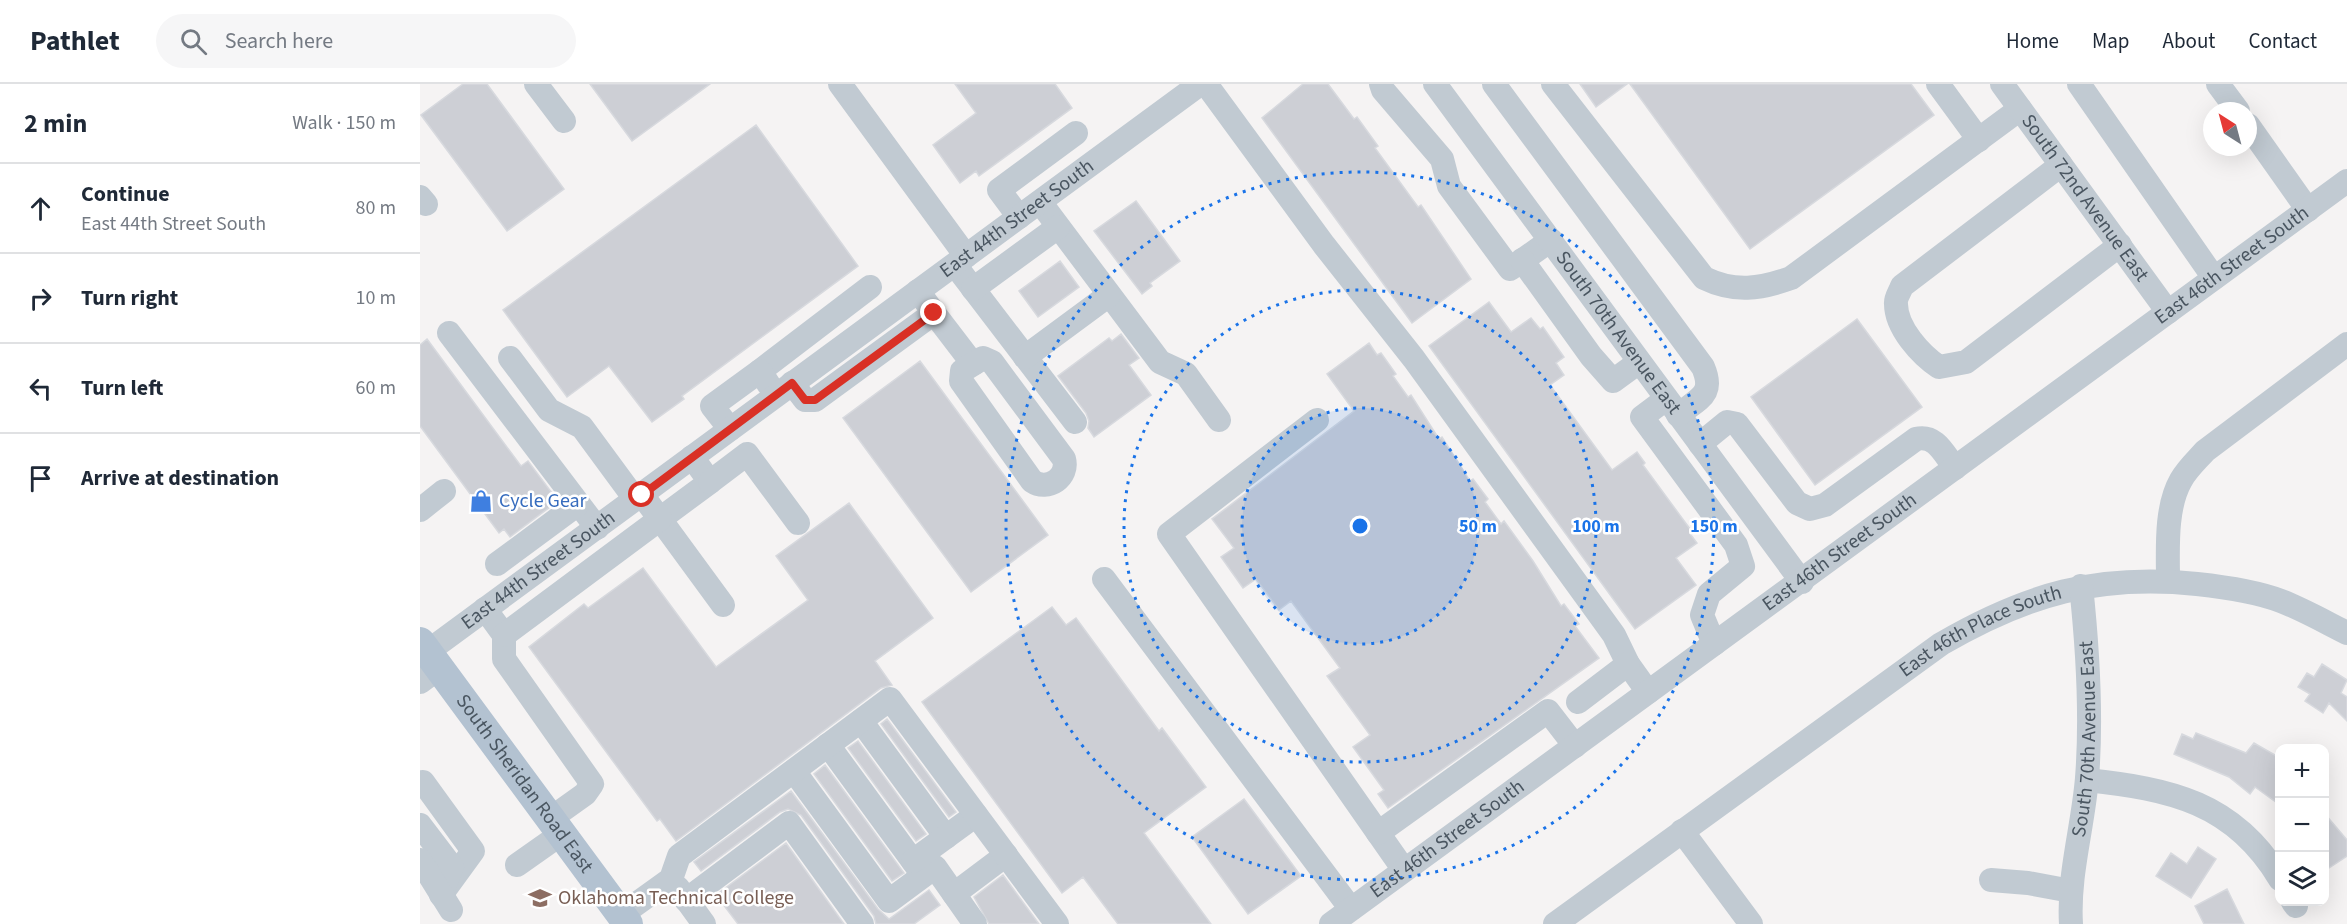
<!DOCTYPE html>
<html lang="en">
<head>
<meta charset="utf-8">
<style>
	body { margin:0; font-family:"Source Sans 3",sans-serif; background:#f6f6f7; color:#1f2937 }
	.controls { position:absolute; right:18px; bottom:18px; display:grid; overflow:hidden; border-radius:12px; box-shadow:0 6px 24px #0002 }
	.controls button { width:54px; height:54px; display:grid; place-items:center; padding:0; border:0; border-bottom:2px solid #e0e1e3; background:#fff; color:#1f2937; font:30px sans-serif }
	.compass { position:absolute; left:1783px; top:18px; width:54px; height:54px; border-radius:50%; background:#fff; box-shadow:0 6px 24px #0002; rotate:324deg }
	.stop { position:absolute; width:18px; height:18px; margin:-14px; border:4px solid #d93025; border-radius:50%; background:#fff }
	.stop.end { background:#d93025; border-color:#fff; box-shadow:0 2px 6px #0008 }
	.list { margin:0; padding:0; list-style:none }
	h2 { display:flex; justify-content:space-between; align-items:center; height:78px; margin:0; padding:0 24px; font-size:26px }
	h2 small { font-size:20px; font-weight:400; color:#747a83 }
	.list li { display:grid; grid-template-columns:39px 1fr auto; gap:18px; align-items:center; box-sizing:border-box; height:90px; padding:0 24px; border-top:2px solid #e0e1e3 }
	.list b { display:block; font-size:22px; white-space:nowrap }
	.list p { margin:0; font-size:20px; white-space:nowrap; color:#747a83 }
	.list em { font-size:20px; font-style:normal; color:#747a83 }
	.icon { flex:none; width:33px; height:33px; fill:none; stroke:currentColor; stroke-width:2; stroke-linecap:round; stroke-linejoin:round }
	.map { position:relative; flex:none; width:1927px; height:840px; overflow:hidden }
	header { display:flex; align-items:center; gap:36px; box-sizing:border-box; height:84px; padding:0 30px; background:#fff; border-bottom:2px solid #e0e1e3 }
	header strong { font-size:28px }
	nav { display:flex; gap:33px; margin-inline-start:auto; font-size:21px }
	.search { width:420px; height:54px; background:#f6f6f7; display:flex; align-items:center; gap:15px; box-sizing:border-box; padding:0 21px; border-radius:33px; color:#747a83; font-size:22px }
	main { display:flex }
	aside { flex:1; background:#fff }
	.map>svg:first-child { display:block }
	.building { fill:#cdcfd5; stroke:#d7d9de; stroke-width:1.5 }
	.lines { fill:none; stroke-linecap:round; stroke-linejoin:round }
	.minor { stroke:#c1cad2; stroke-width:24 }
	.major { stroke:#b3c2d1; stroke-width:30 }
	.route { stroke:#d93025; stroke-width:8 }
	.ring { fill:none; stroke:#1a73e8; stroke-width:3; stroke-dasharray:3 6 }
	.labels { text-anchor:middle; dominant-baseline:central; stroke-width:5; stroke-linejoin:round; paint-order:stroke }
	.street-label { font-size:20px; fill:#4a5661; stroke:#fff }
	.shop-label { font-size:20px; fill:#366cbe; stroke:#fff; text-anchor:start }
	.education-label { font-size:20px; fill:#785e54; stroke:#fff; text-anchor:start }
	.centre { fill:#1a73e8; stroke:#fff; stroke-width:3 }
	.ring-label { font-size:18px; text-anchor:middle; font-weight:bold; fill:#1a73e8; stroke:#fff; stroke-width:5; stroke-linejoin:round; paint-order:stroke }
</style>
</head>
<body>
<header>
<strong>Pathlet</strong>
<div class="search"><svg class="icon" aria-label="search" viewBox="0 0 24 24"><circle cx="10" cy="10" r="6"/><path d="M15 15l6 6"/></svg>Search here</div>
<nav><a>Home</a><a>Map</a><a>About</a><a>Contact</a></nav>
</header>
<main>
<aside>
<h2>2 min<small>Walk · 150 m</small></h2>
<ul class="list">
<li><svg class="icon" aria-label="ahead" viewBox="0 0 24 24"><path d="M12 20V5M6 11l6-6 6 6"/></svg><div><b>Continue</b><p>East 44th Street South</p></div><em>80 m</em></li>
<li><svg class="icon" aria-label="right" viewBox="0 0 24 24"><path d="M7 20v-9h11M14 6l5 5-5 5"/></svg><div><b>Turn right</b></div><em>10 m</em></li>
<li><svg class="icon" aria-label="left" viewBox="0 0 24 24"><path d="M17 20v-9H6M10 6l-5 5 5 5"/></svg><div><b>Turn left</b></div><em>60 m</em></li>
<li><svg class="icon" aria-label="arrive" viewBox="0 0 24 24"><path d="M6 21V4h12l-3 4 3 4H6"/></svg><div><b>Arrive at destination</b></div></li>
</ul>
</aside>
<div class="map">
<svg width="1927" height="840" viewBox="0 0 1927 840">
	<rect width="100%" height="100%" fill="#f5f3f3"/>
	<path class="building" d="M43,0H67L144,105L87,147L1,31Z
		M170,0H290L212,57Z
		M535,0H635L652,24L559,92L556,87L540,99L513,61L556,29Z
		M883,0H908L934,35L937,33L958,62L955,64L998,123L1001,121L1051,195L992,239L842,34Z
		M1160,0H1207L1176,23Z
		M1210,0H1491L1514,31L1330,165Z
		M336,41L438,182L262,312L264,315L232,338L189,282L147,313L83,226Z
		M716,117L760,177L730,199L732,202L722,210L674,147Z
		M640,177L659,203L618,233L599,207Z
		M1069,218L1091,248L1111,234L1120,245L1123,243L1144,273L1136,279L1144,291L1130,301L1192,386L1217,368L1225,379L1223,381L1273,449L1271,451L1277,459L1256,474L1276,501L1215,545L1009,262Z
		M1437,235L1502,323L1395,401L1331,313Z
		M701,250L719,274L709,281L731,311L674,353L668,344L669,337L666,329L638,292L689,254L692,257Z
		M7,255L101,382L108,377L138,417L90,453L84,445L79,449L0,342V261Z
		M949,259L957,271L961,269L976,290L973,292L988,313L991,311L1019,355L1022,353L1050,397L1053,395L1068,415L1065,418L1081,440L1084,437L1113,477L1141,522L1144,520L1159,540L1155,542L1179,574L968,724L958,710L964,706L933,663L950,651L907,592L920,584L871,517L859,526L836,495L823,504L801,473L814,464L792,435L934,327L907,290Z
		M500,277L628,451L551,508L423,334Z
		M429,419L513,534L455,577L472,601L461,604L256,757L240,735L237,737L109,563L164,520L168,524L223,484L296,583L388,516L356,472Z
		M632,523L646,541L656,534L739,647L742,644L786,703L724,749L791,840H698L663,793L642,809L502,618Z
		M1902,580L1927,596L1921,609L1927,613V637L1909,619L1903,629L1885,617L1890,610L1878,603L1887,589L1894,593Z
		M467,635L536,728L529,733L461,640Z
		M1776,649L1826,669L1834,659L1860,674V721L1835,703L1830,710L1809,693L1754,670L1762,650L1773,655Z
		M438,657L506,750L496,757L428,664Z
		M405,681L484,789L472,797L394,690Z
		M371,707L458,825L469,835L509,806L520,821L494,840H456L454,832L381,731L368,725L360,728L281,787L274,778Z
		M824,715L881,792L828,830L772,753Z
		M1905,730L1927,756V772L1909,784L1905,776Z
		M366,759L424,840H318L296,811Z
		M1778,763L1796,775L1771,814L1736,792L1751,769L1767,780Z
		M583,791L619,840H569L554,813Z
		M1807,805L1824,840H1784L1775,822Z"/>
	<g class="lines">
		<g class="minor">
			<path d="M116,0L144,37"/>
			<path d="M420,0L546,172"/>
			<path d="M786,0L904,161L994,275L1194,551L1208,580L1228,608"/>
			<path d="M961,0L963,6L1022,75L1029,102L1090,185L1131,156"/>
			<path id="s1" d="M1015,0L1382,498"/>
			<path d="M1074,0L1283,283C1295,311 1279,314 1258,331"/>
			<path d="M1133,0L1284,194C1315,209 1340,205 1371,194L1600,25"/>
			<path d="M1518,0L1559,56"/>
			<path id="s2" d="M1582,0L1748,228"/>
			<path d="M1659,0L1794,194"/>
			<path d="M1798,0L1818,27"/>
			<path d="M1828,41L1888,126"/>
			<path d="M1641,81L1482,202C1480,208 1475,214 1476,220C1476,244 1501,271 1519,283L1546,278L1700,161"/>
			<path d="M0,113L6,120"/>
			<path d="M620,118L740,278L766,290L799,336"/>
			<path d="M599,133L579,106L656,49"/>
			<path d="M1102,176L1171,272L1193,297L1219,278"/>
			<path d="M535,181L655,338"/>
			<path d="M553,205L638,143"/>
			<path d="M514,229L553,280"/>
			<path d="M29,249L177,444"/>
			<path d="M605,273L689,211"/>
			<path d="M90,274L129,326L162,343L215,415"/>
			<path d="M563,274L572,278L644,375C649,393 628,408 612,397L541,297L542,287Z"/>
			<path d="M340,287L450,203"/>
			<path d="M372,299L385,316H395L514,229L498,207"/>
			<path d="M1246,315L1222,333L1316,461L1323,482L1289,510L1282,531L1294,560"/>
			<path d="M897,336L749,450L984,786"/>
			<path d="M310,345L292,322L340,287L349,301"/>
			<path d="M1280,360L1307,338L1317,340L1377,419L1390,425L1405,421L1496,355C1516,350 1524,370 1535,384"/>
			<path d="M272,373L290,398L240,435L303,521"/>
			<path d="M290,398L327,370L378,439"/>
			<path d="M0,426L24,407"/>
			<path d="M77,480L158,420"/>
			<path d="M684,495L931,825"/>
			<path d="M1748,497C1748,466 1745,424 1761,396C1767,385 1777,376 1785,367L1927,260"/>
			<path d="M65,525L84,551V575L172,700L165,710L130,735"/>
			<path d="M84,551L240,435L222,411"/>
			<path id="s3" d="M7,568L780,0"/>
			<path d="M0,598L19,584"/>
			<path d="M1158,618L1208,580"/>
			<path d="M441,637L526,753"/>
			<path d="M408,661L503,791"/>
			<path d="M374,687L469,817L515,783L555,840"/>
			<path d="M1667,696C1750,705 1814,718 1860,795"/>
			<path d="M3,698L53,767L21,811"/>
			<path d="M0,741L32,783L24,803"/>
			<path d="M1262,747L1331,840"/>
			<path d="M958,749L1128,627L1155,662"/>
			<path d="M0,776L31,826"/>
			<path d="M493,777L556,731"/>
			<path d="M97,781L141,750"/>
			<path d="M1571,796L1608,799L1651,807"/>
			<path d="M258,804L284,840"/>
			<path d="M534,810L586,771"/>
			<path d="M266,816L369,739L442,840"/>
			<path d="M1873,818L1876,822"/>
			<path d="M201,831L251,795L259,772L470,615L637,840"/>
			<path id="s4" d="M911,840L1927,97"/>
			<path id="s5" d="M1135,840L1521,560C1607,510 1677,490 1777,500C1805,503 1835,507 1861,517C1884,526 1905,538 1927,549"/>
			<path id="s6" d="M1651,840C1648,791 1663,743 1667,694C1672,630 1668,567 1661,502"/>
		</g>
		<path class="major" id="s7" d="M0,558L208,840"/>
	</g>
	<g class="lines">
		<path class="route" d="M222,411L372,299L385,316H395L514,229"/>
	</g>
	<circle cx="940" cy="442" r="118" fill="#1a73e8" fill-opacity=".12"/>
	<g class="ring">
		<circle cx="940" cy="442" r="118"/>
		<circle cx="940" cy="442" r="236"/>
		<circle cx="940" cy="442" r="354"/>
	</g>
	<defs>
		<g id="shop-bare" transform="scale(1.8)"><path d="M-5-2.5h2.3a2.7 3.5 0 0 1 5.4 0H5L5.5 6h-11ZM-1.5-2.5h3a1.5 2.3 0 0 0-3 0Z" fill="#3f7fe0" stroke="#fff" stroke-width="2.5" paint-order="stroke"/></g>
		<g id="university-bare" transform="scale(1.8)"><path d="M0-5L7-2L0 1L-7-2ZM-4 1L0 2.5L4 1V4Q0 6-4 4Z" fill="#8d6e63" stroke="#fff" stroke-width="2.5" paint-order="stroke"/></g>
	</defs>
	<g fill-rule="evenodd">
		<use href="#shop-bare" x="61" y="417"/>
		<use href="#university-bare" x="120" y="814"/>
	</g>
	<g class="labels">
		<g class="street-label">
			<text stroke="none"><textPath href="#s2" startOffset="141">South 72nd Avenue East</textPath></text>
			<text stroke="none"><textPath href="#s3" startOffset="732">East 44th Street South</textPath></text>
			<text stroke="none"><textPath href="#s4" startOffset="1116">East 46th Street South</textPath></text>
			<text stroke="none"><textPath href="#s1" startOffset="309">South 70th Avenue East</textPath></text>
			<text stroke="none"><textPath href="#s4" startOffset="630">East 46th Street South</textPath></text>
			<text stroke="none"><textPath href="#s3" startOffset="138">East 44th Street South</textPath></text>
			<text stroke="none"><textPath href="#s5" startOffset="518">East 46th Place South</textPath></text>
			<text stroke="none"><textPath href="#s6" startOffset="186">South 70th Avenue East</textPath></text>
			<text stroke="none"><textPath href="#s7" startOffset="176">South Sheridan Road East</textPath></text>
			<text stroke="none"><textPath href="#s4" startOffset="144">East 46th Street South</textPath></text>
		</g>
		<g class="shop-label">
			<text x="79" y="417">Cycle Gear</text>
		</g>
		<g class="education-label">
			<text x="138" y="814">Oklahoma Technical College</text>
		</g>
	</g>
	<circle cx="940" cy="442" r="9" class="centre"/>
	<g class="ring-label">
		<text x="1058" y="448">50 m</text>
		<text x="1176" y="448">100 m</text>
		<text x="1294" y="448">150 m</text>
	</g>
</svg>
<div class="controls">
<button>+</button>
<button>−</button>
<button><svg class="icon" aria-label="layers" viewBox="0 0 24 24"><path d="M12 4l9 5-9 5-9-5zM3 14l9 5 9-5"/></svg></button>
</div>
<svg class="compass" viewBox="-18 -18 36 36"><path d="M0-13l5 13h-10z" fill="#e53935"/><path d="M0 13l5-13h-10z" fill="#747a83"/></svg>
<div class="stop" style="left:222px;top:411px"></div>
<div class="stop end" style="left:514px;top:229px"></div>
</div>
</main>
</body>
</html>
